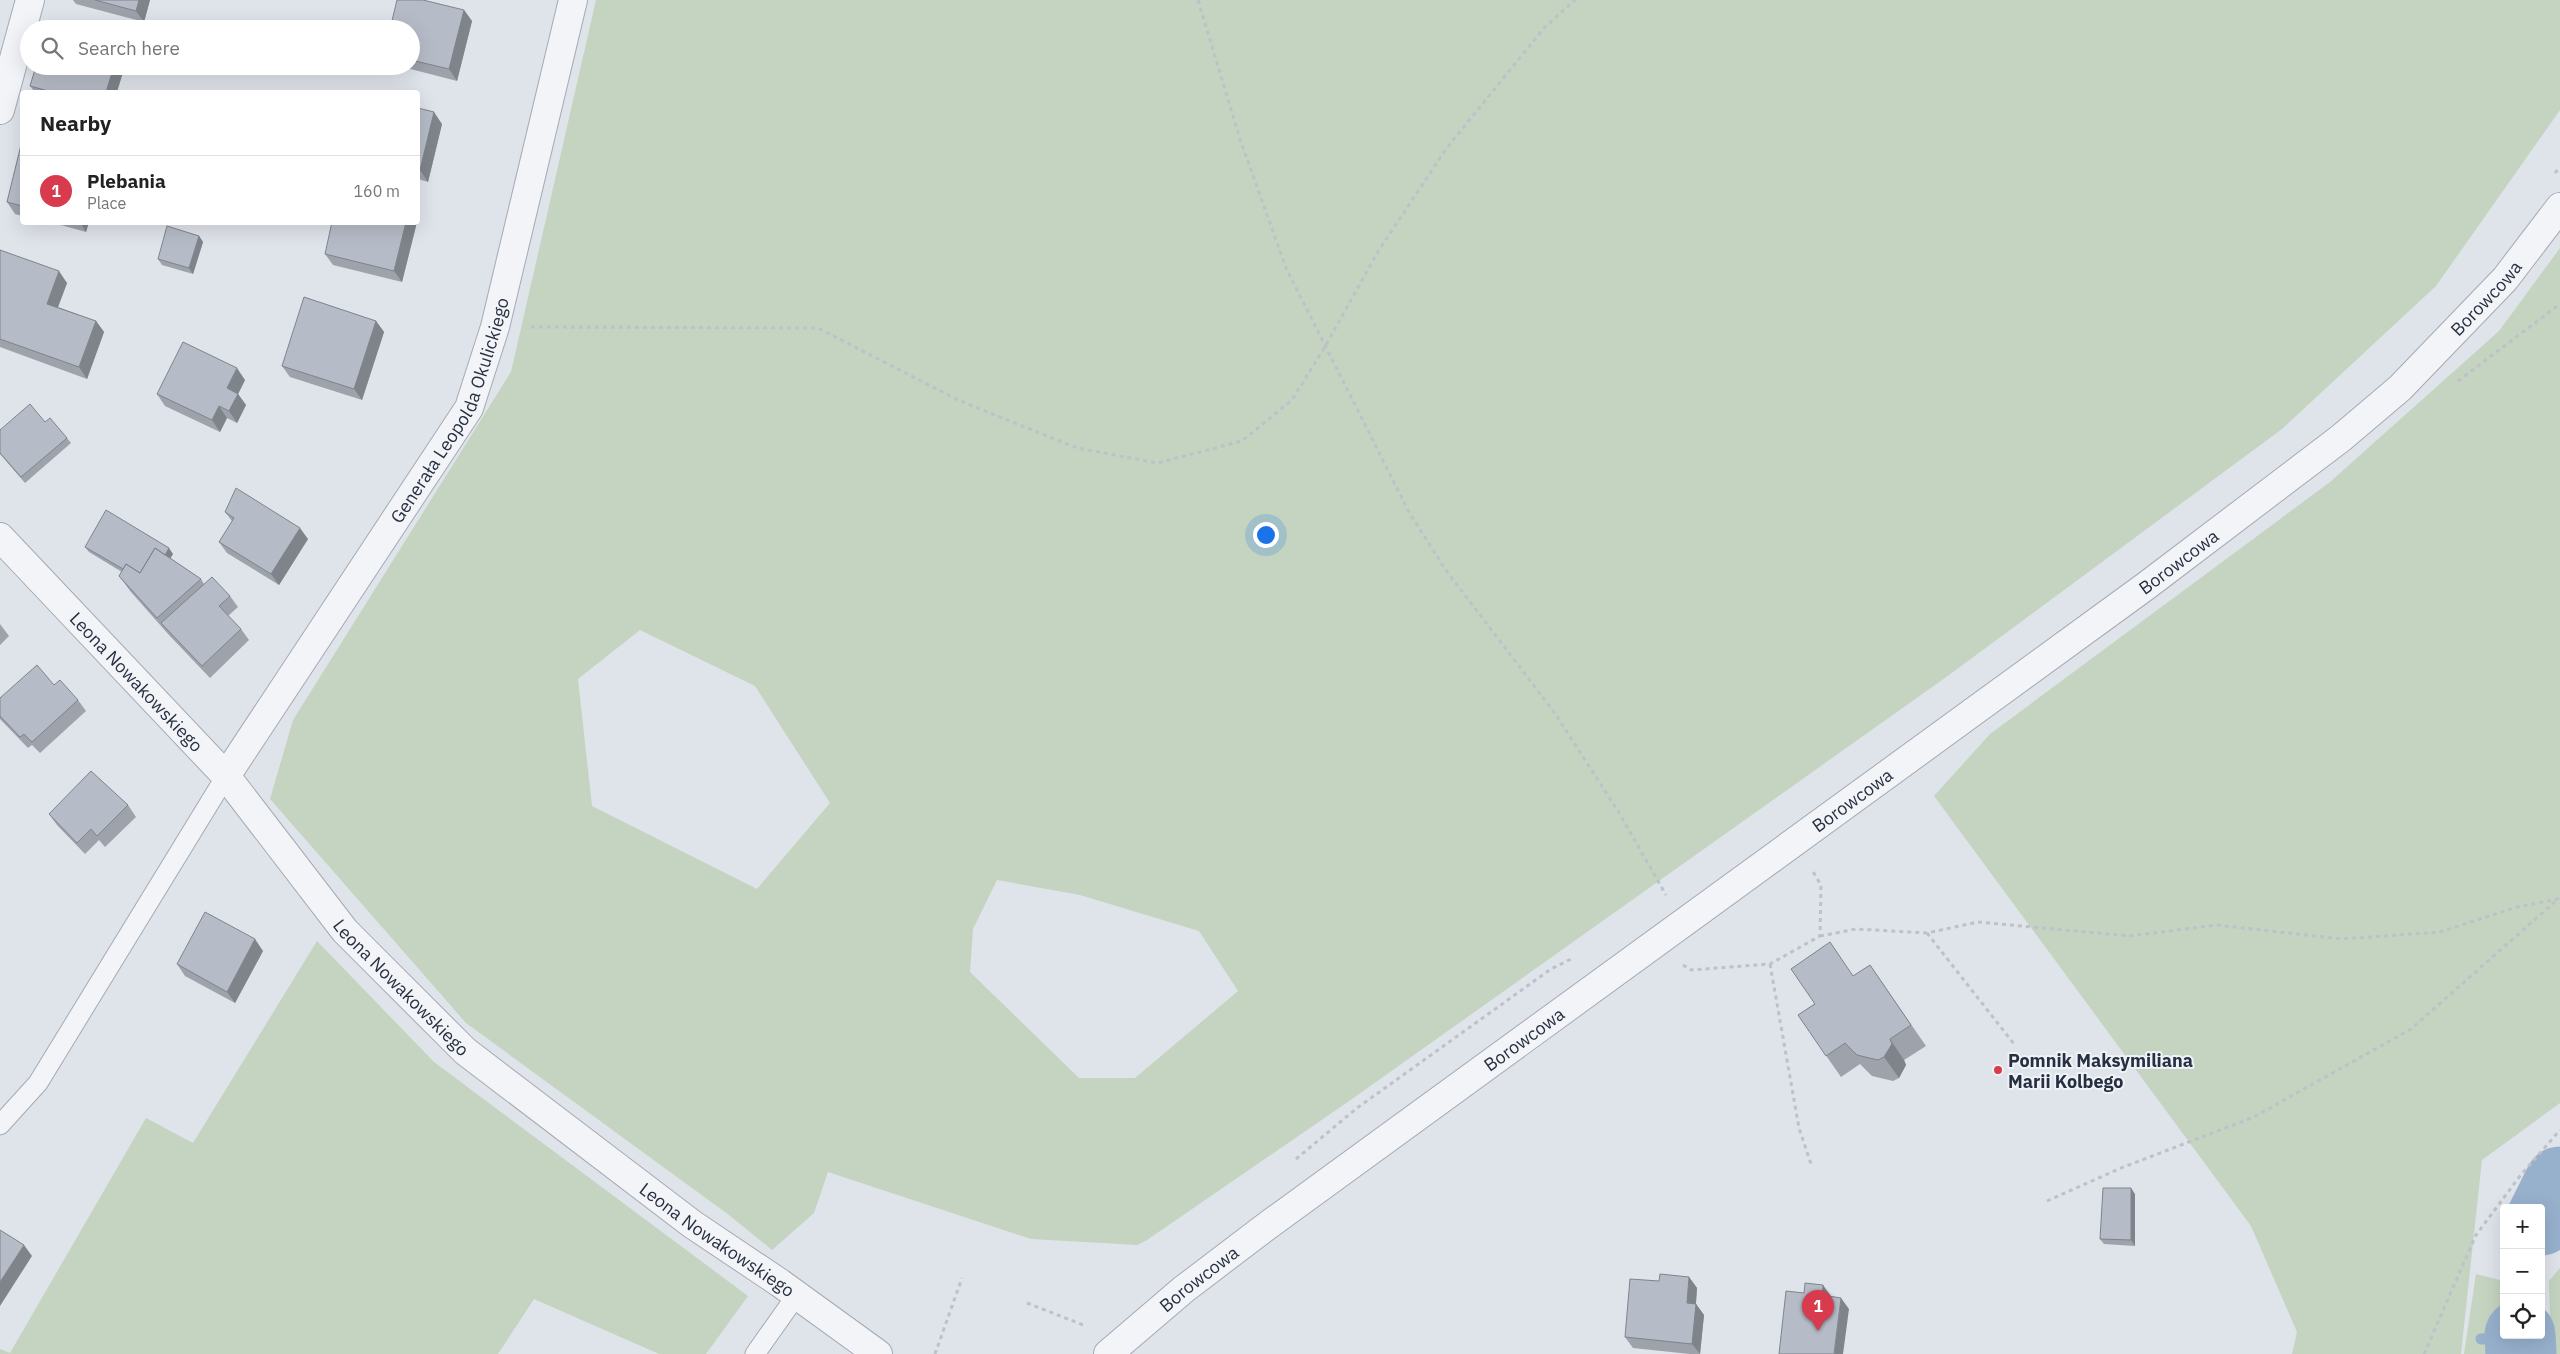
<!DOCTYPE html>
<html lang="en">
<head>
<meta charset="utf-8">
<style>
	body { margin:0; font-family:"IBM Plex Sans",sans-serif; background:#f2f2f2; color:#222 }
	.controls { position:absolute; right:15px; bottom:15px; display:grid; overflow:hidden; border-radius:5px; box-shadow:0 5px 20px #0002 }
	.controls button { width:45px; height:45px; display:grid; place-items:center; padding:0; border:0; border-bottom:1px solid #e0e0e0; background:#fff; color:#222; font:25px sans-serif }
	.you { position:absolute; left:1265px; top:534px; width:18px; height:18px; margin:-12px; border:4px solid #fff; border-radius:50%; background:#1a73e8; box-shadow:0 0 0 8px #1a73e833 }
	.badge { display:grid; place-items:center; width:32px; height:32px; border-radius:50%; background:#d83a4e; color:#fff; font-size:16px; font-weight:700 }
	.pin { position:absolute; translate:-50% -41px; filter:drop-shadow(0 1px 2px #0008) }
	.pin::after { content:''; position:absolute; top:26px; width:18px; height:15px; background:inherit; clip-path:polygon(0 0,100% 0,50% 100%) }
	.list { margin:0; padding:0; list-style:none }
	h2 { display:flex; justify-content:space-between; align-items:center; height:65px; margin:0; padding:0 20px; font-size:21px }
	h2 small { font-size:16px; font-weight:400; color:#767676 }
	.list li { display:grid; grid-template-columns:32px 1fr auto; gap:15px; align-items:center; box-sizing:border-box; height:70px; padding:0 20px; border-top:1px solid #e0e0e0 }
	.list b { display:block; font-size:19px; white-space:nowrap }
	.list p { margin:0; font-size:16px; white-space:nowrap; color:#767676 }
	.list em { font-size:16px; font-style:normal; color:#767676 }
	.icon { flex:none; width:28px; height:28px; fill:none; stroke:currentColor; stroke-width:2; stroke-linecap:round; stroke-linejoin:round }
	.map { position:relative; flex:none; width:2560px; height:1354px; overflow:hidden }
	.search { position:absolute; background:#fff; box-shadow:0 5px 20px #0002; left:20px; top:20px; width:400px; height:55px; display:flex; align-items:center; gap:12px; box-sizing:border-box; padding:0 18px; border-radius:28px; color:#767676; font-size:19px }
	.panel { position:absolute; background:#fff; box-shadow:0 5px 20px #0002; left:20px; top:90px; width:400px; height:135px; border-radius:5px }
	.map>svg:first-child { display:block }
	.green { fill:#c4d4c0; fill-rule:evenodd }
	.lines { fill:none; stroke-linecap:round; stroke-linejoin:round }
	.stream { stroke:#97b0cc; stroke-width:11 }
	.river { stroke:#97b0cc; stroke-width:71 }
	.service-casing { stroke:#a4aab4; stroke-width:21 }
	.minor-casing { stroke:#a4aab4; stroke-width:30 }
	.tertiary-casing { stroke:#a4aab4; stroke-width:30 }
	.path { stroke:#bdc1c8; stroke-width:3; stroke-dasharray:4 4; stroke-linecap:butt }
	.service { stroke:#f2f4f7; stroke-width:19 }
	.minor { stroke:#f2f4f7; stroke-width:28 }
	.tertiary { stroke:#f2f4f7; stroke-width:28 }
	.wall { fill:#9da2ab }
	.shaded-wall { fill:#7f848b }
	.building { fill:#b6bcc7; stroke:#7f848b }
	.poi-dot { fill:#d83a4e; stroke:#eff2f7; stroke-width:2 }
	.labels { text-anchor:middle; dominant-baseline:central; stroke-width:4; stroke-linejoin:round; paint-order:stroke }
	.street-label { font-size:18px; fill:#273042; stroke:#eff2f7 }
	.poi-label { font-size:18px; font-weight:bold; fill:#273042; stroke:#eff2f7; text-anchor:start }
</style>
</head>
<body>
<div class="map">
<svg width="2560" height="1354" viewBox="0 0 2560 1354">
	<rect width="100%" height="100%" fill="#dfe3ea"/>
	<path class="green" d="M596,0H2560V110L2436,286L2282,429L1949,675L1352,1099L1147,1240L1137,1245L1031,1239L828,1172L814,1213L772,1250L729,1215L466,1023L270,799L293,720L511,372ZM640,630L755,686L830,803L757,889L592,806L578,679ZM997,880L1080,895L1199,931L1238,991L1135,1078H1079L970,972L973,929Z
		M2560,248V1103L2482,1160L2461,1354H2292L2297,1332L2251,1226L1934,796L1990,734L2330,482L2499,331Z
		M317,941L434,1062L748,1296L706,1354H659L534,1299L498,1354H0V1349L10,1353L146,1118L193,1143Z
		M2560,1268V1354H2551L2549,1281Z
		M2476,1274L2504,1281V1335H2508V1354H2464Z"/>
	<g class="lines">
		<path class="stream" d="M2481,1339L2520,1337"/>
		<path class="river" d="M2541,1220L2560,1182
			M2520,1335L2521,1354"/>
		<g class="service-casing">
			<path id="service" d="M0,1125L38,1083L226,776
				M755,1354L796,1296"/>
		</g>
		<g class="minor-casing">
			<g id="minor">
				<path d="M0,110L30,0"/>
				<path id="s1" d="M0,537L226,776L345,931L465,1051L692,1224L780,1283L878,1354"/>
				<path id="s2" d="M226,776L469,408L495,327L573,0"/>
			</g>
		</g>
		<g class="tertiary-casing">
			<g id="tertiary">
				<path id="s3" d="M1108,1354L1184,1289L1271,1223L2146,586L2341,438L2400,388L2505,279L2560,207"/>
			</g>
		</g>
		<path class="path" d="M1198,0L1240,139L1286,268L1409,512L1445,569L1554,712L1618,811L1666,895
			M2555,173L2560,167
			M531,327L818,328L958,400L1077,448L1158,463L1242,441L1292,400L1326,345L1377,253L1446,149L1544,28L1575,0
			M2458,381L2560,304
			M1927,933L2014,1044
			M1820,936L1856,929L1927,933L1978,922L2129,936L2216,925L2342,939L2440,932L2517,907L2558,899L2560,901
			M1770,964L1799,1128L1812,1167
			M1683,965L1691,970L1770,964L1820,936L1821,885L1812,870
			M1296,1159L1357,1108L1551,969L1571,959
			M2047,1201L2121,1168L2254,1117L2411,1029L2557,900
			M1027,1303L1086,1326
			M935,1354L962,1278
			M2424,1354L2476,1235L2520,1176L2560,1130"/>
		<use href="#service" class="service"/>
		<use href="#minor" class="minor"/>
		<use href="#tertiary" class="tertiary"/>
	</g>
	<path class="wall" d="M73,0H150L144,22L76,4Z
		M464,10L472,21L457,81L399,66H411V29Z
		M30,86L117,92H35Z
		M418,108L442,124L428,182L418,179Z
		M22,141V216L15,214L7,202Z
		M50,222H89L86,232Z
		M417,222L402,282L333,265L325,254Z
		M199,236L203,242L193,274L162,265L158,259Z
		M0,250L67,283L58,307L96,321L104,332L87,379L0,347Z
		M376,321L384,332L362,400L290,377L282,366Z
		M245,380L238,394L246,405L237,423L227,418L220,432L165,406L157,394Z
		M45,422L67,438L71,443L25,483L0,454V430Z
		M225,512L308,539L279,585L227,553L219,542L232,521Z
		M85,547L173,554L170,558L201,579L204,584L230,596L238,607L228,616L241,629L249,640L210,678L169,635L131,592L119,576L122,572L89,552Z
		M0,624L9,636L0,645Z
		M54,685L78,700L86,711L40,753L32,745L28,748L0,719V698Z
		M128,805L136,817L105,847L99,840L85,854L57,825L49,814Z
		M263,951L235,1003L185,976L177,964Z
		M1870,965L1926,1046L1904,1060L1906,1065L1899,1078L1893,1081L1872,1076L1860,1064L1841,1077L1798,1015Z
		M2135,1194V1246L2104,1244L2100,1239Z
		M1689,1277L1697,1288L1696,1304L1704,1315L1700,1354H1690L1633,1348L1625,1337L1659,1281Z"/>
	<path class="shaded-wall" d="M139,0H150L144,22L136,11Z
		M464,10L472,21L457,81L449,69Z
		M114,66H125L117,92H106Z
		M434,112L442,124L428,182L420,170Z
		M80,222H89L86,232Z
		M406,222H417L402,282L394,271Z
		M199,236L203,242L193,274L189,268Z
		M59,271L67,283L55,315L47,304Z
		M96,321L104,332L87,379L79,367Z
		M376,321L384,332L362,400L354,389Z
		M237,368L245,380L238,394L246,405L237,423L229,411L227,388Z
		M219,406L227,418L220,432L212,420Z
		M300,528L308,539L279,585L271,574Z
		M169,548L173,554L152,589L148,584Z
		M255,939L263,951L235,1003L227,992Z
		M1890,1039L1904,1060L1906,1065L1899,1078L1884,1057Z
		M2131,1188L2135,1194V1246L2131,1240Z
		M24,1245L32,1256L0,1306V1282Z
		M1689,1277L1697,1288L1695,1315L1687,1303Z
		M1823,1285L1831,1296L1822,1295Z
		M1841,1298L1849,1309L1843,1354H1834Z
		M1696,1304L1704,1315L1700,1354L1692,1344Z"/>
	<path class="building" d="M95,0H139L136,11Z
		M397,0H423L464,10L449,69L411,60V29H390Z
		M49,23L70,29H47Z
		M36,66H114L106,92H52L30,86Z
		M418,108L434,112L420,170H418Z
		M22,141V206L7,202Z
		M332,222H406L394,271L325,254Z
		M167,226L199,236L189,268L158,259Z
		M0,250L59,271L47,304L96,321L79,367L0,339Z
		M304,297L376,321L354,389L282,366Z
		M183,342L237,368L227,388L238,394L229,411L219,406L212,420L157,394Z
		M30,404L45,422L50,418L67,438L21,477L0,453V430Z
		M236,488L300,528L271,574L219,542L234,518L225,512Z
		M106,510L169,548L165,555L155,548L140,573L126,564L123,569L85,547Z
		M155,548L201,579L157,618L119,576L126,564L140,573Z
		M212,577L230,596L219,606L241,629L202,666L161,623Z
		M37,665L54,685L60,680L78,700L32,742L24,734L20,737L0,716V698Z
		M91,771L128,805L97,836L91,829L77,843L49,814Z
		M205,912L255,939L227,992L177,964Z
		M1830,942L1853,976L1870,965L1911,1025L1890,1039L1892,1044L1884,1057L1878,1060L1857,1055L1845,1043L1826,1056L1798,1015L1815,1004L1791,969Z
		M2103,1188H2131V1240L2100,1239Z
		M0,1230L24,1245L0,1282Z
		M1660,1274L1689,1277L1687,1303L1696,1304L1692,1344L1625,1337L1630,1279L1659,1281Z
		M1805,1283L1823,1285L1822,1295L1841,1298L1834,1354H1779L1786,1291L1804,1293Z"/>
	<circle class="poi-dot" cx="1998" cy="1070" r="5"/>
	<g class="labels">
		<g class="street-label">
			<text stroke="none"><textPath href="#s3" startOffset="1738">Borowcowa</textPath></text>
			<text stroke="none"><textPath href="#s2" startOffset="431">Generała Leopolda Okulickiego</textPath></text>
			<text stroke="none"><textPath href="#s3" startOffset="1332">Borowcowa</textPath></text>
			<text stroke="none"><textPath href="#s1" startOffset="199">Leona Nowakowskiego</textPath></text>
			<text stroke="none"><textPath href="#s3" startOffset="928">Borowcowa</textPath></text>
			<text stroke="none"><textPath href="#s1" startOffset="604">Leona Nowakowskiego</textPath></text>
			<text stroke="none"><textPath href="#s3" startOffset="522">Borowcowa</textPath></text>
			<text stroke="none"><textPath href="#s1" startOffset="1009">Leona Nowakowskiego</textPath></text>
			<text stroke="none"><textPath href="#s3" startOffset="118">Borowcowa</textPath></text>
		</g>
		<g class="poi-label">
			<text x="2008" y="1060">Pomnik Maksymiliana<tspan x="2008" dy="21">Marii Kolbego</tspan></text>
		</g>
	</g>
</svg>
<div class="controls">
<button>+</button>
<button>−</button>
<button><svg class="icon" aria-label="locate" viewBox="0 0 24 24"><circle cx="12" cy="12" r="6"/><path d="M12 2v4M12 18v4M2 12h4M18 12h4"/></svg></button>
</div>
<div class="you"></div>
<div class="pin badge" style="left:1818px;top:1331px">1</div>
<div class="search"><svg class="icon" aria-label="search" viewBox="0 0 24 24"><circle cx="10" cy="10" r="6"/><path d="M15 15l6 6"/></svg>Search here</div>
<section class="panel">
<h2>Nearby<small></small></h2>
<ul class="list">
<li><span class="badge">1</span><div><b>Plebania</b><p>Place</p></div><em>160 m</em></li>
</ul>
</section>
</div>
</body>
</html>
